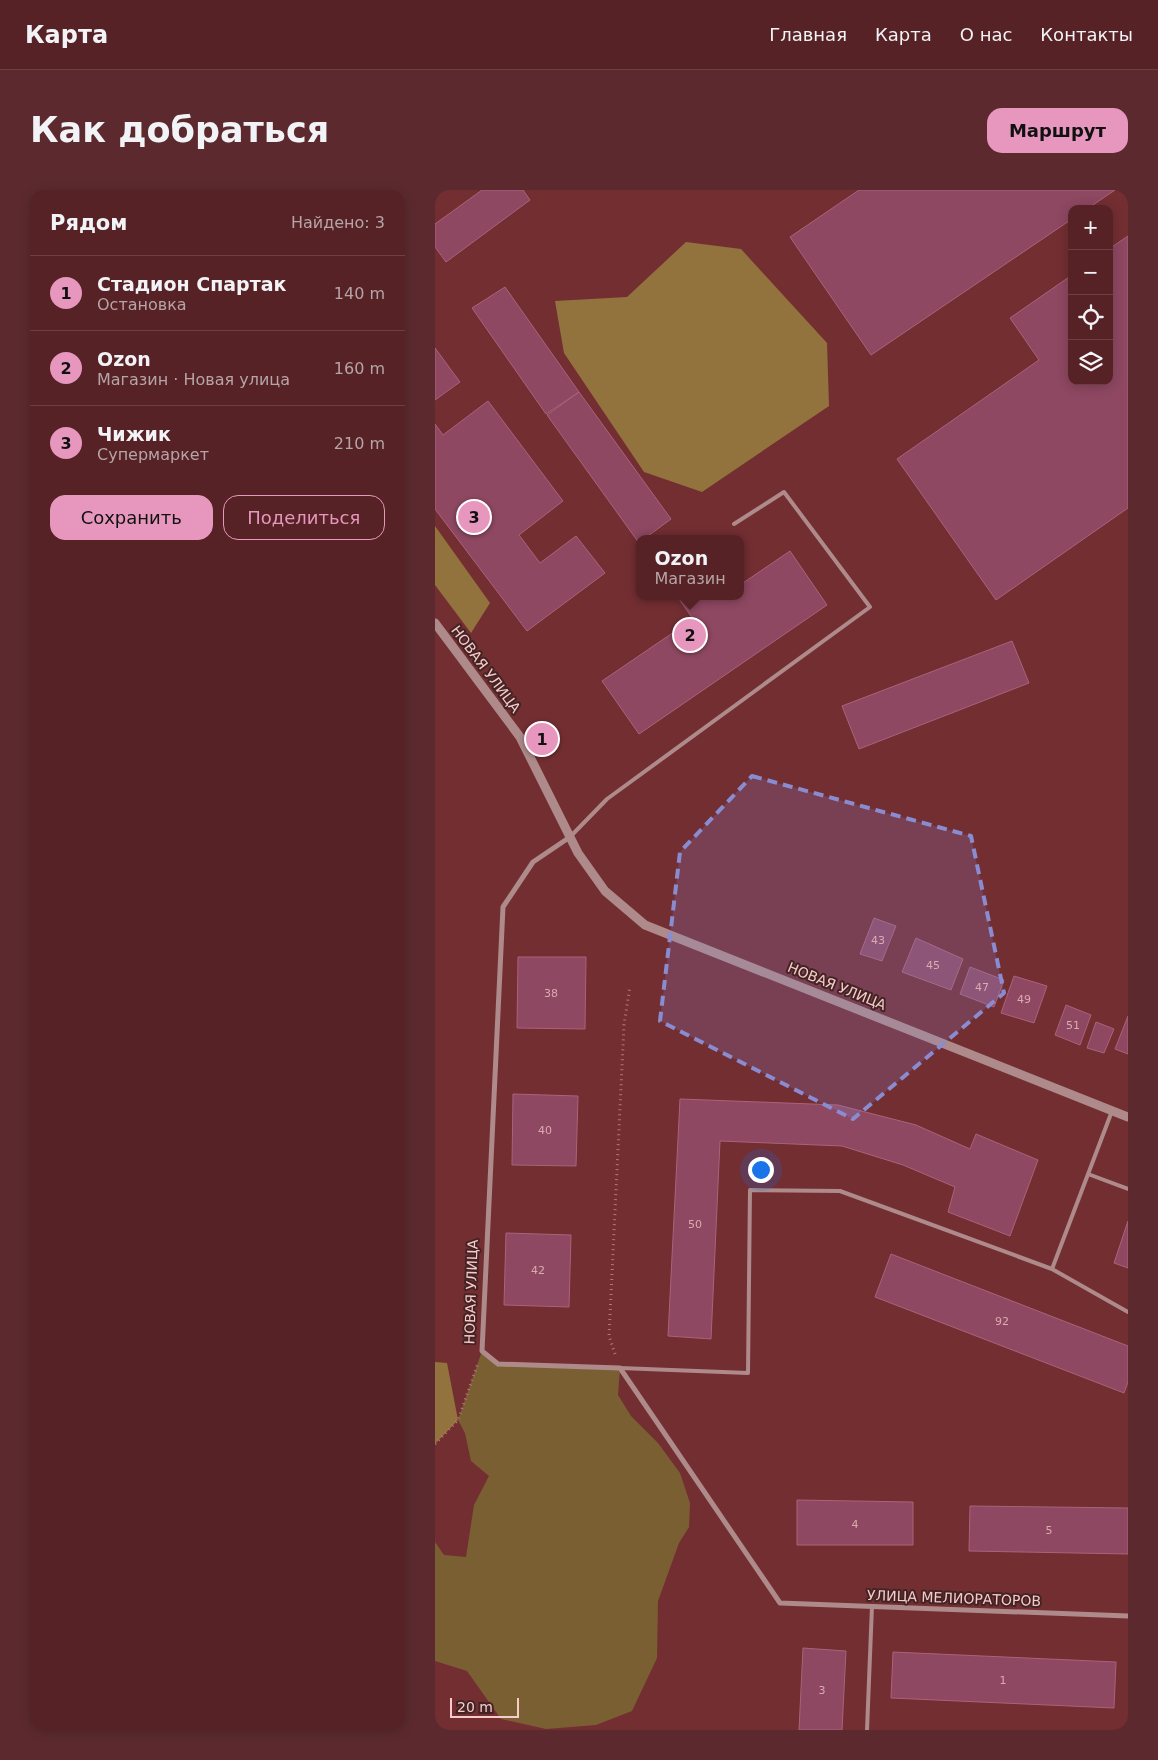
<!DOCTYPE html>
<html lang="ru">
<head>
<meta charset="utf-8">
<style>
	body { margin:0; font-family:"DejaVu Sans",sans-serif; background:#5c2a2e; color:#f1f3f6 }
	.controls { position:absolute; right:15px; top:15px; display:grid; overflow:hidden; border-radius:10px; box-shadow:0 2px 12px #0003 }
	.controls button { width:45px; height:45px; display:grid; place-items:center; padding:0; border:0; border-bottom:1px solid #6c3f43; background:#562226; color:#f1f3f6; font:25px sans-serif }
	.scale { position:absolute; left:15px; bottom:12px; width:69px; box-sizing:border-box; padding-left:5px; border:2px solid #f6cbca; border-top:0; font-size:14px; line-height:18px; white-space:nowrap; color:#f6cbca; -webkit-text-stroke:4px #432324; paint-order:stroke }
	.you { position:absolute; left:325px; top:979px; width:18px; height:18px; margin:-12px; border:4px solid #fff; border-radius:50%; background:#1a73e8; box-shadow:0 0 0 8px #1a73e833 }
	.badge { display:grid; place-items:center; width:32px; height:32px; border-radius:50%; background:#e797bd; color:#111; font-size:16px; font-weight:700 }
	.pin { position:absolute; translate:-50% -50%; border:2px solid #fff; box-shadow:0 1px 5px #0006 }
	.popup { position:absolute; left:201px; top:345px; width:108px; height:65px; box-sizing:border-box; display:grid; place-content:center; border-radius:10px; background:#562226; filter:drop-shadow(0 1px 4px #0005); font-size:16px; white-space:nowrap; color:#b6a4a7 }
	.popup b { font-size:19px; color:#f1f3f6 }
	.popup::after { content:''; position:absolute; left:50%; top:100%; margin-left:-10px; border:10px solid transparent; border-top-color:#562226 }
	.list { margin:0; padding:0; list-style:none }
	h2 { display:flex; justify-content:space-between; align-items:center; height:65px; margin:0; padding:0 20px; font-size:21px }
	h2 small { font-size:16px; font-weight:400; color:#b6a4a7 }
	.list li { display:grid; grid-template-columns:32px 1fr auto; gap:15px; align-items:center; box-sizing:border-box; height:75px; padding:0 20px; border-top:1px solid #6c3f43 }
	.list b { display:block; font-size:19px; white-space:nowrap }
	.list p { margin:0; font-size:16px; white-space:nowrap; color:#b6a4a7 }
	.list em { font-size:16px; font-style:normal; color:#b6a4a7 }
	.actions { display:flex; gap:10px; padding:15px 20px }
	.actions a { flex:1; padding:11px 0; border:1px solid #e797bd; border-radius:15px; text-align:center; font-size:18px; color:#e797bd }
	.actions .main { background:#e797bd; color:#111 }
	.icon { flex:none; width:28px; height:28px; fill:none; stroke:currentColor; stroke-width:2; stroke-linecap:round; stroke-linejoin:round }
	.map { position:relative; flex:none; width:693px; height:1540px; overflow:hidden; border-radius:15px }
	header { display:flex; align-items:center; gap:30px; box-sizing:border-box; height:70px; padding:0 25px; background:#562226; border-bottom:1px solid #6c3f43 }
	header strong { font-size:24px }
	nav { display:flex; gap:28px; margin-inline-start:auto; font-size:18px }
	.intro { display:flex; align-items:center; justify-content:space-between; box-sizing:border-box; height:120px; padding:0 30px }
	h1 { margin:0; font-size:35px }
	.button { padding:12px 22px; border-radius:15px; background:#e797bd; color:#111; font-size:18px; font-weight:700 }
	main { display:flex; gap:30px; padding:0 30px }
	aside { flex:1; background:#562226; border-radius:15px; box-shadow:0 2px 12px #0003 }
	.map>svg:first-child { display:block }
	.green { fill:#7a5f32 }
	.forest { fill:#93733d }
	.building { fill:#8e4861; stroke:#ab627b }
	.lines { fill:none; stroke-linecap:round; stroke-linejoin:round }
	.path { stroke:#b1797a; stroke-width:3; stroke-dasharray:1 4; stroke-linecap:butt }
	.service { stroke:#ae8a8a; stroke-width:4 }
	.minor { stroke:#ae8a8a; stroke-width:5 }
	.tertiary { stroke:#ae8a8a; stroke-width:9 }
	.marked { fill:#8a8cd1; fill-opacity:0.2; stroke:#8a8cd1; stroke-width:4; stroke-dasharray:10 6; stroke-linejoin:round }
	.labels { text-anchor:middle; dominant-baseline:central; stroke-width:4; stroke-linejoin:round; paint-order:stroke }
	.number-label { font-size:11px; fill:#dcaab0 }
	.street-label { font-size:14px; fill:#f6cbca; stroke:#432324 }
</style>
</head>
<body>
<header>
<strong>Карта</strong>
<nav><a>Главная</a><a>Карта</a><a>О нас</a><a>Контакты</a></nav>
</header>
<div class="intro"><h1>Как добраться</h1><a class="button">Маршрут</a></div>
<main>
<aside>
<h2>Рядом<small>Найдено: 3</small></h2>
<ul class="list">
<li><span class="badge">1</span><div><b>Стадион Спартак</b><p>Остановка</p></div><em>140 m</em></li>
<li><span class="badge">2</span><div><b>Ozon</b><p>Магазин · Новая улица</p></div><em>160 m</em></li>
<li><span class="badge">3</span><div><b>Чижик</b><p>Супермаркет</p></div><em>210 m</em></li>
</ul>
<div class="actions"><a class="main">Сохранить</a><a>Поделиться</a></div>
</aside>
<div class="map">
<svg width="693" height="1540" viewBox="0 0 693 1540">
	<rect width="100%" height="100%" fill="#732e32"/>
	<path class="green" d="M47,1161L63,1174L185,1178L183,1205L196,1226L223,1253L245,1283L255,1313L254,1337L244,1353L223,1411L222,1468L197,1521L161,1535L111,1539L66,1529L32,1481L0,1471V1352L9,1365L31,1367L39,1315L54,1286L36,1271L30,1243L23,1230Z"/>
	<path class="forest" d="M251,52L306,59L392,153L394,216L267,302L209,282L129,163L120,111L192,107Z
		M0,336L55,413L36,443L0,395Z
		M0,1172L12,1173L23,1230L0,1254Z"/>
	<path class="building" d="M47,0H88L95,10L11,72L0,57V34Z
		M424,0H680L652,19H637V29L436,165L355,47Z
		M693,46V318L561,410L462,269L604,170L575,128L637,85V191H674V59Z
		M70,97L144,202L111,224L37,118Z
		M0,158L25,192L0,210Z
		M144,202L236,329L209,349H205L204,353L112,225Z
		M53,211L128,311L84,345L105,373L141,346L170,383L92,441L0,319V234L8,245Z
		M355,361L392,415L204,544L167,491L258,429L242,406H305V395Z
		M577,451L594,493L424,559L407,516Z
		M439,728L461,736L447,771L425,764Z
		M481,748L528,769L516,800L467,782Z
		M83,767H151L150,839L82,838Z
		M535,777L569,790L559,817L525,804Z
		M579,786L612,796L599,833L566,823Z
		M631,815L656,825L645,855L620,845Z
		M693,826V864L680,859Z
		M661,832L679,839L669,863L652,858Z
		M78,904L143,906L141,976L77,975Z
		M245,909L403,915L481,935L535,959L541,944L603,970L575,1046L513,1022L520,997L468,975L407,956L285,951L276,1149L233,1146Z
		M693,1031V1078L679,1073Z
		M71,1043L136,1045L134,1117L69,1115Z
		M456,1064L693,1156V1192L689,1203L440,1107Z
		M362,1310L478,1312V1355H362Z
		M535,1316L693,1318V1364L534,1361Z
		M368,1458L411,1461L407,1540H364Z
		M458,1462L681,1472L679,1518L456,1508Z"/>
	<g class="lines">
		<path class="path" d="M180,1164L174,1146L189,835L195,796
			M0,1254L23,1230L43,1173"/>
		<path class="service" d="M135,647L172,609L435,417L349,302L299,334
			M653,984L693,999
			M617,1079L693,1122
			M185,1178L313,1183L315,1000L405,1001L617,1079L677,921
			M432,1540L437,1416"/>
		<path class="minor" d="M135,647L98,672L68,717L47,1161L63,1174L185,1178L345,1413L693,1426"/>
		<path class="tertiary" d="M0,433L85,547L143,663L170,701L210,735L693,927"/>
	</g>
	<path class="marked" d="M317,586L536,646L569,803L418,929L225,831L245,662Z"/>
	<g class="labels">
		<g class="number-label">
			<text x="443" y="750">43</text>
			<text x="498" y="775">45</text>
			<text x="547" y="797">47</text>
			<text x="116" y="803">38</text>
			<text x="589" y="809">49</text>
			<text x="638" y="835">51</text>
			<text x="110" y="940">40</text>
			<text x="260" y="1034">50</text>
			<text x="103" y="1080">42</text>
			<text x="567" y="1131">92</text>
			<text x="420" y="1334">4</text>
			<text x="614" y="1340">5</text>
			<text x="568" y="1490">1</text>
			<text x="387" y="1500">3</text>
		</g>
		<g class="street-label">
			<text transform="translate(51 479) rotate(53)">НОВАЯ УЛИЦА</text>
			<text transform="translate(402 796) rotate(22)">НОВАЯ УЛИЦА</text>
			<text transform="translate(36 1102) rotate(-88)">НОВАЯ УЛИЦА</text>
			<text transform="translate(519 1408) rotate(2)">УЛИЦА МЕЛИОРАТОРОВ</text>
		</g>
	</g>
</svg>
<div class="controls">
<button>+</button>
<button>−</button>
<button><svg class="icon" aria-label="locate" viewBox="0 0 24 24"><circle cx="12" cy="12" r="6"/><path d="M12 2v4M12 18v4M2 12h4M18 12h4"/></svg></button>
<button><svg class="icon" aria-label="layers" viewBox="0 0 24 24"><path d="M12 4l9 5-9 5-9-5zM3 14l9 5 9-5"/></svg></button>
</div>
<div class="scale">20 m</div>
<div class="you"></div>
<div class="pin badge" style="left:107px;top:549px">1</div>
<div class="pin badge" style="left:255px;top:445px">2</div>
<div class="popup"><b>Ozon</b>Магазин</div>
<div class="pin badge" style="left:39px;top:327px">3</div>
</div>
</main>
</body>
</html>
